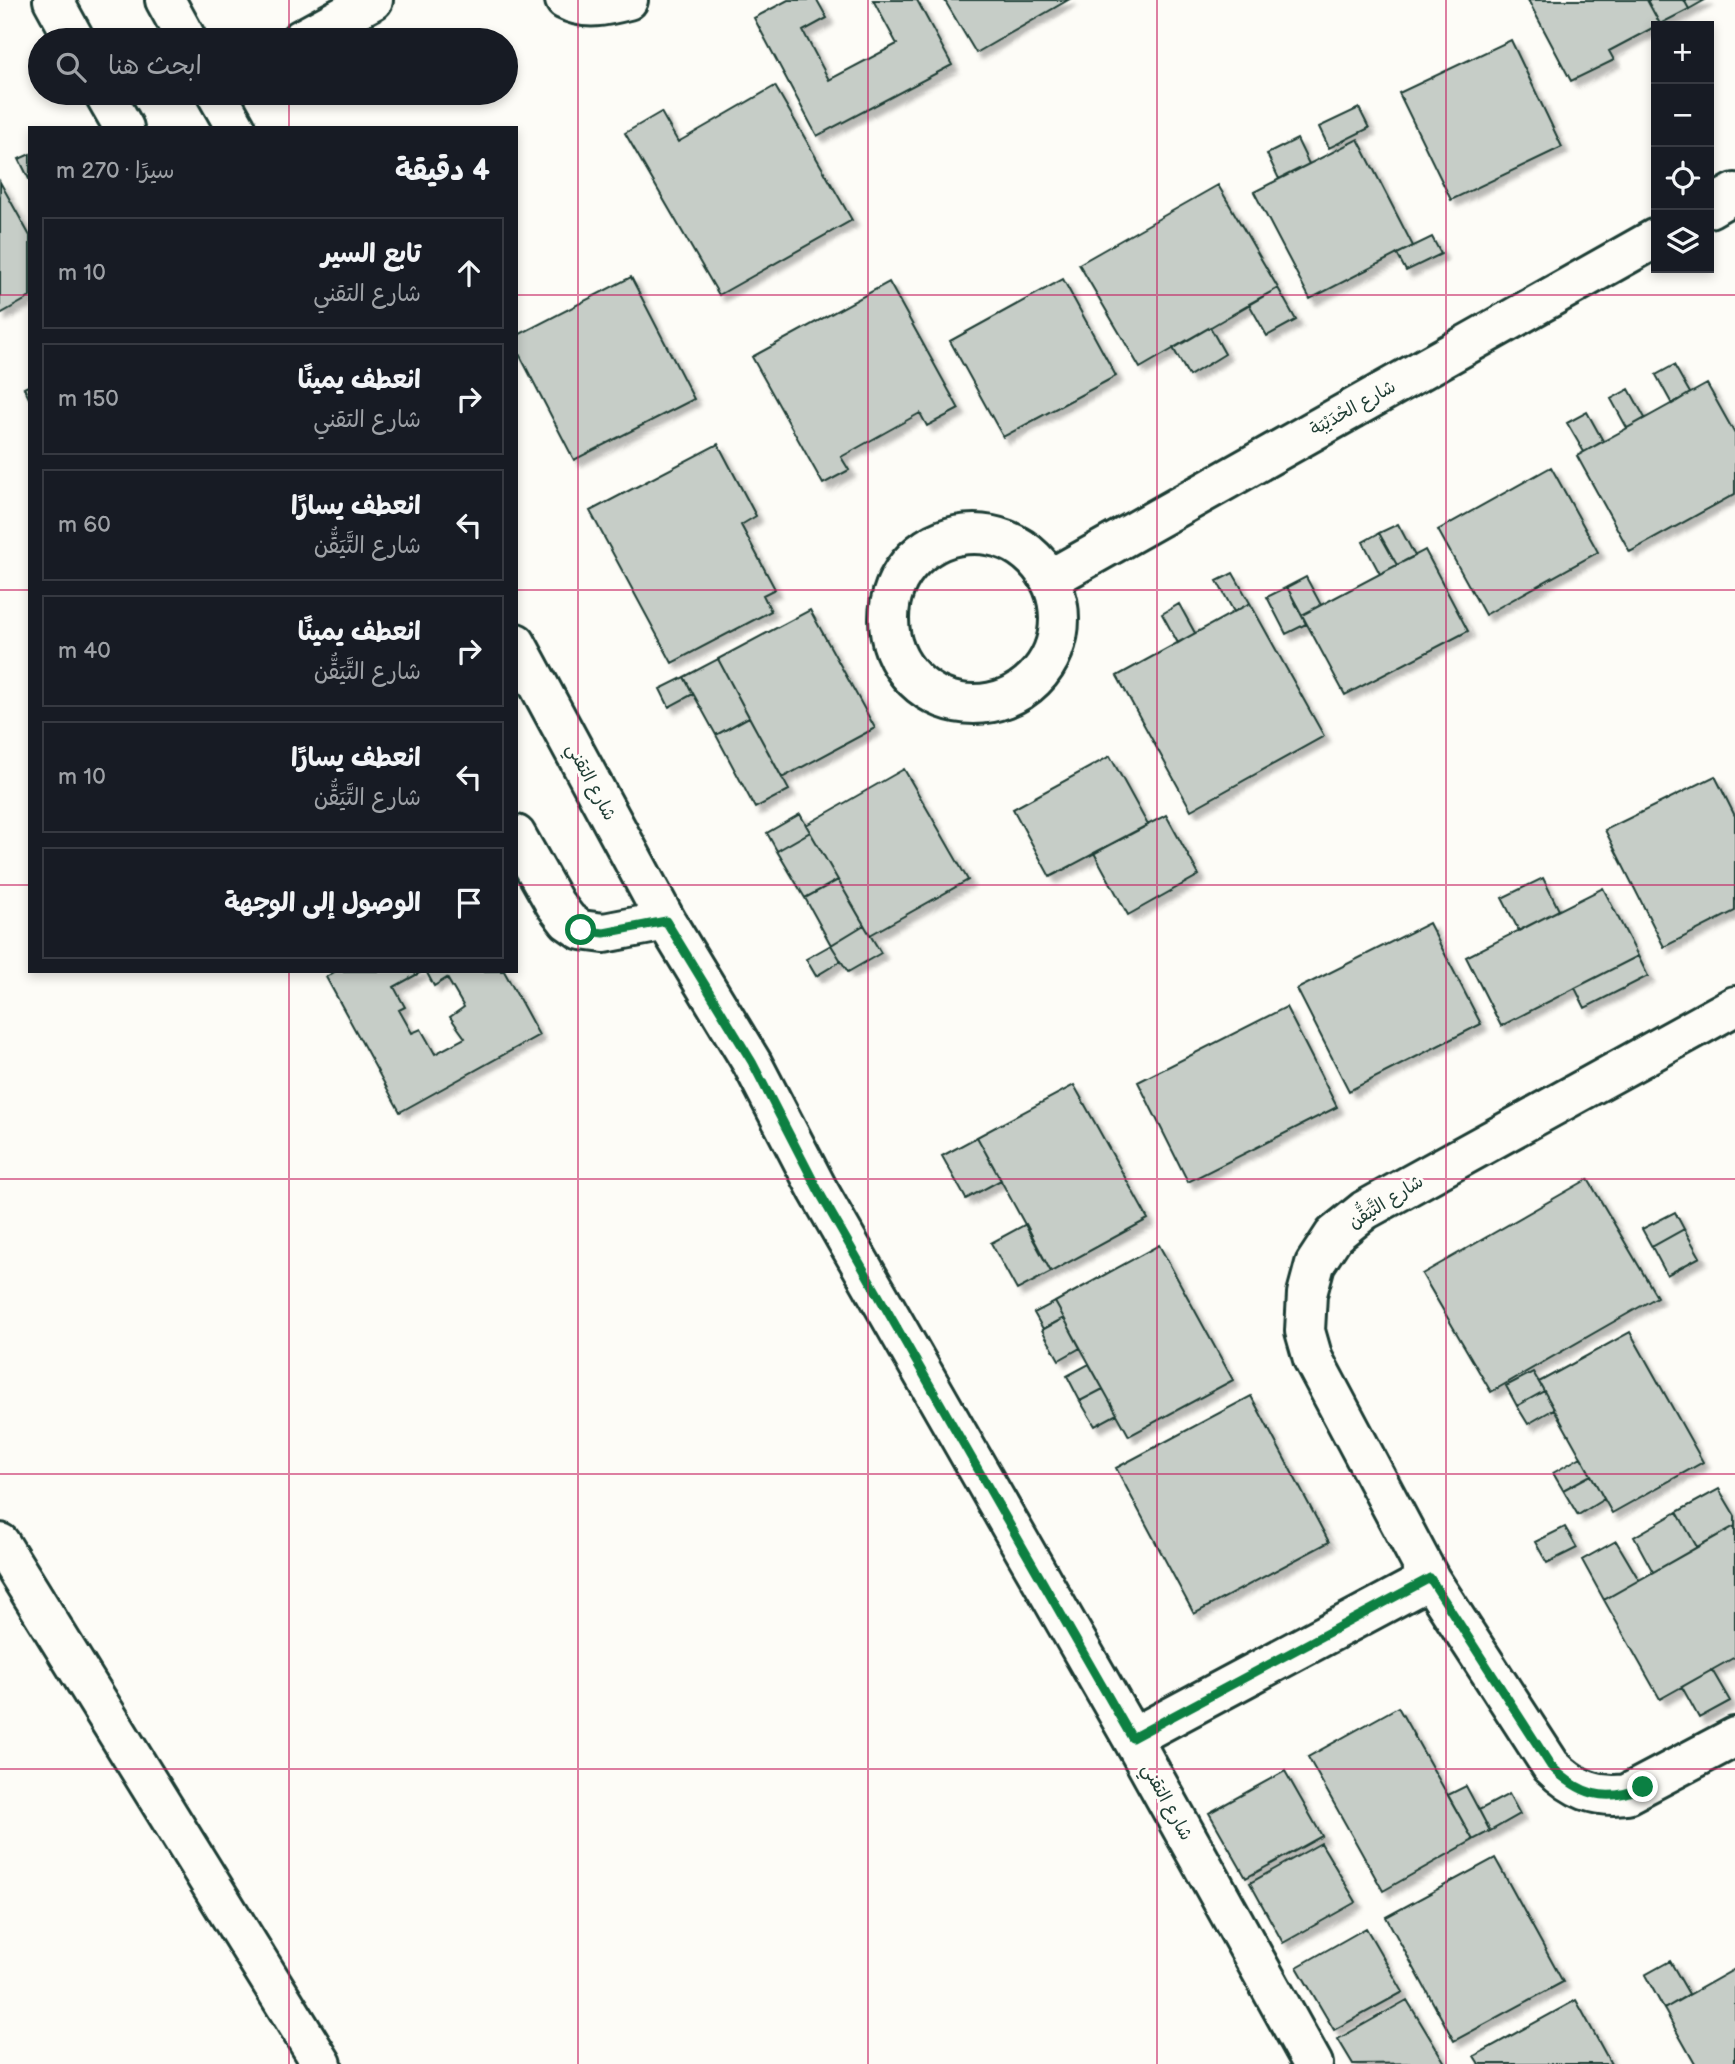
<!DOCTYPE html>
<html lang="ar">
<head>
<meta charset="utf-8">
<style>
	body { margin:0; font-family:"Balsamiq Sans","Playpen Sans Arabic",sans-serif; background:#242831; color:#f1f3f6; direction:rtl }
	.controls { position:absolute; right:21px; top:21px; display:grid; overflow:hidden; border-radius:0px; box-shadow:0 4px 10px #0003 }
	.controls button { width:63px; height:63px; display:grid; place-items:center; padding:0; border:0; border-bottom:2px solid #363941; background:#171b24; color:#f1f3f6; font:35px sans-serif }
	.stop { position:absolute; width:21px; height:21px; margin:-16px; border:5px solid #0b8043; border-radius:50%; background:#fff }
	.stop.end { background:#0b8043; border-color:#fff; box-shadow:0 2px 7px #0008 }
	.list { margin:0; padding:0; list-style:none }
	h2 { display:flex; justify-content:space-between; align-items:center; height:91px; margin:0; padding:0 28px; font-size:30px }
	h2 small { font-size:23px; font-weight:400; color:#9ea1a6 }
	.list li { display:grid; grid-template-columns:46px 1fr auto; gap:21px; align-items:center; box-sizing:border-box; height:112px; margin:0 14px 14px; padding:0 14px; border:2px solid #363941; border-radius:0px }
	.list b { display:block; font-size:26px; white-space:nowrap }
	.list p { margin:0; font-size:23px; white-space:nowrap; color:#9ea1a6 }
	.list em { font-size:23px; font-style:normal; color:#9ea1a6 }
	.icon { flex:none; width:38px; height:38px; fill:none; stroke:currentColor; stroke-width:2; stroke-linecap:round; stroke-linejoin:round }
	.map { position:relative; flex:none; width:1735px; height:2064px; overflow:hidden; direction:ltr }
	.search { position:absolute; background:#171b24; box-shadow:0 4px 10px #0003; left:28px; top:28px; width:490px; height:77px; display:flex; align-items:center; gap:18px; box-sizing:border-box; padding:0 24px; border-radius:38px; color:#9ea1a6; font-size:26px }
	.panel { position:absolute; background:#171b24; box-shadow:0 4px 10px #0003; left:28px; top:126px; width:490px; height:847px; border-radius:0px; direction:rtl }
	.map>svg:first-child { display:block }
	.building { fill:#c6cdc7; stroke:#1f3d34; stroke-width:2; filter:url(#shadow) }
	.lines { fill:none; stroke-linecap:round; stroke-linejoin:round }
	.minor-casing { stroke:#1f3d34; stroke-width:44 }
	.minor { stroke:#fdfcf7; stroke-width:38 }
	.route { stroke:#0b8043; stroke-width:9 }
	.grid { fill:none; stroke:#c2185b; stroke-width:2; stroke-opacity:0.55 }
	.labels { text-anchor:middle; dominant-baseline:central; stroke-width:6; stroke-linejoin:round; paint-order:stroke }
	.street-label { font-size:18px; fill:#1f3d34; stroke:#fdfcf7 }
</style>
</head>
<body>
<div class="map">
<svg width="1735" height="2064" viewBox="0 0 1735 2064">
	<defs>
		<filter id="shadow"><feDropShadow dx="6" dy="6" stdDeviation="2" flood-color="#0004"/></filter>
	</defs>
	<rect width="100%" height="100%" fill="#fdfcf7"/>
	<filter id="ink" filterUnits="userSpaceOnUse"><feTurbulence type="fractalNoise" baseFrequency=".0143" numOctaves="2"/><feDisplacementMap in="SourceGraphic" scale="14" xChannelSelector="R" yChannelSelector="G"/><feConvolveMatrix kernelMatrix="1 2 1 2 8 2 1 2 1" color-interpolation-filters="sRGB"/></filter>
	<g filter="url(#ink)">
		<path class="building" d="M788,0H817L827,18L803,31L829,80L897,44L873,0H917L952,65L817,136L754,18Z
			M947,0H1068L976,53L945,1Z
			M1528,0H1647L1660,24L1609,51L1614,60L1571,81Z
			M1647,0H1684L1689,9L1660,24Z
			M1684,0H1705L1689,9Z
			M1511,40L1562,147L1451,200L1399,93Z
			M775,86L852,220L719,295L625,133L661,112L678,142Z
			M1359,108L1369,128L1329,148L1319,127Z
			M1297,139L1309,164L1279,179L1267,154Z
			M1358,139L1413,246L1310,299L1254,192Z
			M30,154V181L19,159Z
			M0,182L30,236V297L0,314Z
			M1218,185L1278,288L1140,368L1079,264Z
			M1432,237L1441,254L1406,271L1397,254Z
			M631,277L694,399L574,460L516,348V336Z
			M1063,279L1116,376L1003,437L950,341Z
			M889,282L959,409L927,426L920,413L841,457L849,470L823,484L752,357Z
			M1278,288L1296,320L1267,336L1249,304Z
			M1210,327L1225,354L1189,376L1173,348Z
			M1674,365L1690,393L1672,404L1656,375Z
			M1707,384L1735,434V494L1630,552L1577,456Z
			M30,385V400L24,388Z
			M1629,389L1645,418L1627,428L1611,399Z
			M1587,412L1603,441L1584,452L1567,423Z
			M718,444L756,516L741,525L775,589L763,595L771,611L672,663L590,511Z
			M1551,467L1598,552L1485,615L1438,530Z
			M1398,524L1415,556L1397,565L1379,533Z
			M1379,533L1397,565L1380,574L1363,542Z
			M1425,550L1468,631L1345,695L1302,615Z
			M1233,573L1250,603L1234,612L1217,581Z
			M1306,577L1321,605L1302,615L1287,587Z
			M1287,587L1306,624L1286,634L1267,597Z
			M1250,603L1324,736L1191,810L1117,676Z
			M1179,604L1195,633L1178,643L1162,614Z
			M810,610L875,728L782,778L718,659Z
			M718,659L749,717L716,735L684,677Z
			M684,677L693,694L669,707L660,689Z
			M749,717L789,790L755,808L716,735Z
			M1110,756L1148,825L1050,877L1013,809Z
			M904,769L968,880L870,935L806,825Z
			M1715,776L1735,816V911L1664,947L1605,830Z
			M800,814L810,832L777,851L767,833Z
			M1166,815L1199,875L1128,915L1094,853Z
			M810,832L838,880L805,898L777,851Z
			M1543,878L1559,910L1519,931L1502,898Z
			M838,880L864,925L831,945L805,898Z
			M1603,888L1638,956L1501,1026L1466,957Z
			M1429,923L1481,1024L1349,1091L1297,989Z
			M864,925L881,953L848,972L831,945Z
			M831,945L841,961L816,976L806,959Z
			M1638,956L1648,976L1585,1008L1575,988Z
			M336,971H423L394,987L405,1007L399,1010L412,1033L421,1029L435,1054L465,1038L450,1017L464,1007L447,978L434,986L426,971H504L539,1035L400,1112L326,977Z
			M1286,1007L1337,1107L1188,1182L1138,1082Z
			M1074,1085L1148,1219L1051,1272L977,1137Z
			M977,1137L1001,1180L966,1199L942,1156Z
			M1588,1179L1657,1297L1491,1392L1422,1274Z
			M1675,1212L1684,1229L1652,1247L1642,1229Z
			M1026,1224L1051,1272L1017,1290L991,1243Z
			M1684,1229L1700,1257L1667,1275L1652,1247Z
			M1159,1245L1233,1380L1129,1436L1055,1302Z
			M1055,1302L1064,1318L1043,1329L1034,1313Z
			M1064,1318L1080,1348L1059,1360L1042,1330Z
			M1630,1332L1703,1462L1612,1513L1539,1382Z
			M1089,1364L1103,1389L1080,1401L1067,1376Z
			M1533,1372L1544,1391L1517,1406L1506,1386Z
			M1103,1389L1117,1414L1095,1426L1080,1401Z
			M1544,1391L1554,1409L1528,1424L1517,1406Z
			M1251,1396L1329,1542L1194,1614L1116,1468Z
			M1581,1457L1591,1475L1563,1490L1553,1473Z
			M1591,1475L1604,1499L1578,1515L1563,1490Z
			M1719,1489L1735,1516V1526L1697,1547L1677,1512Z
			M1677,1512L1697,1547L1653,1572L1634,1537Z
			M1735,1526V1657L1660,1699L1604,1600Z
			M1565,1527L1577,1548L1547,1563L1535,1542Z
			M1616,1541L1639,1580L1604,1600L1582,1560Z
			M1712,1670L1730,1701L1699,1718L1682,1687Z
			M1398,1707L1473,1840L1383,1891L1308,1757Z
			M1285,1771L1322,1836L1246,1878L1209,1813Z
			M1466,1786L1490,1831L1473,1840L1448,1795Z
			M1509,1794L1520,1814L1490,1831L1479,1810Z
			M1321,1843L1356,1902L1283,1943L1250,1883Z
			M1495,1858L1563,1982L1454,2041L1386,1917Z
			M1366,1928L1403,1992L1334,2030L1297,1967Z
			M1670,1961L1689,1994L1664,2009L1645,1975Z
			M1735,1969V2064H1695L1664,2009Z
			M1407,2000L1445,2063L1353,2064L1338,2039Z
			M1576,2000L1611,2064H1479L1474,2056Z"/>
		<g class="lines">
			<g class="minor-casing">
				<path id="minor" d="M53,0L75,40
					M165,0L187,40
					M565,0C586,11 605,6 628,0
					M300,40L373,0
					M104,93L124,128
					M216,93L236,128
					M1709,208L1735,193
					M889 619a85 85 0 1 1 170 0a85 85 0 1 1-170 0Z
					M1050,579L1656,238
					M516,643L666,921L752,1063L818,1190L1132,1738L1313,2064
					M516,835L555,904L568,921L581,930L604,933L666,921
					M1735,1006L1365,1210L1334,1235L1315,1264L1307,1294L1305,1331L1313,1359L1430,1579L1551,1766C1574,1789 1595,1798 1627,1794L1735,1737
					M0,1543L322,2064
					M1132,1738L1430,1579"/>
			</g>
			<use href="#minor" class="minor"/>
		</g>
	</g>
	<g class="lines" filter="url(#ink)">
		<path class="route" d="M581,930L604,933L666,921L752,1062L818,1190L1132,1738L1430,1578L1551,1766C1579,1794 1605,1804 1643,1787"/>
	</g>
	<path class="grid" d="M289,0V40M578,0V2064M868,0V2064M1157,0V2064M1446,0V2064M289,93V128M0,295H30M516,295H1735M0,590H30M516,590H1735M0,885H30M516,885H1735M289,971V2064M0,1179H1735M0,1474H1735M0,1769H1735"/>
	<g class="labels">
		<g class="street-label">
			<text transform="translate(1353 408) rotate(-29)">شارع الحْدَيْبَة</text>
			<text transform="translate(591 782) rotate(62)">شارع التقني</text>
			<text transform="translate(1386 1202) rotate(-32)">شارع التَّيَقُّن</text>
			<text transform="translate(1167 1802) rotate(61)">شارع التقني</text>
		</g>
	</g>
</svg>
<div class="controls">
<button>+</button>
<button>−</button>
<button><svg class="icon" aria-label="locate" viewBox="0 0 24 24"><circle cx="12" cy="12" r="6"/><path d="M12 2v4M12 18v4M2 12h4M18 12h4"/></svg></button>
<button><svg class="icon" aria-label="layers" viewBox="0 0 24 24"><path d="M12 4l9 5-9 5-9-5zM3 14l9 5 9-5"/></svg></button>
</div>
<div class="stop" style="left:581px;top:930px"></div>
<div class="stop end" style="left:1643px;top:1787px"></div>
<div class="search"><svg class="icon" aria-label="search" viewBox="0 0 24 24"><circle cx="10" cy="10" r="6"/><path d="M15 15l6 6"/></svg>ابحث هنا</div>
<section class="panel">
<h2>4 دقيقة<small>سيرًا · 270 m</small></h2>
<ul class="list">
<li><svg class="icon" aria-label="ahead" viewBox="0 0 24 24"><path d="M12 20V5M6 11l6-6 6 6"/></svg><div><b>تابع السير</b><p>شارع التقني</p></div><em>10 m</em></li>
<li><svg class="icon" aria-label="right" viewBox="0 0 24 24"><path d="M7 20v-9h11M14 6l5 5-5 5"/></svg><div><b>انعطف يمينًا</b><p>شارع التقني</p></div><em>150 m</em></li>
<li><svg class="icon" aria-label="left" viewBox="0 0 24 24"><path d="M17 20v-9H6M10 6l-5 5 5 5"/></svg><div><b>انعطف يسارًا</b><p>شارع التَّيَقُّن</p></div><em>60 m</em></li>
<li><svg class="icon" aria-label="right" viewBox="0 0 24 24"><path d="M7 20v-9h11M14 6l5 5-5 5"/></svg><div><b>انعطف يمينًا</b><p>شارع التَّيَقُّن</p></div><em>40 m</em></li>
<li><svg class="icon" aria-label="left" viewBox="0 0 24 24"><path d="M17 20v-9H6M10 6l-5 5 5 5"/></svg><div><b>انعطف يسارًا</b><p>شارع التَّيَقُّن</p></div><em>10 m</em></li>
<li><svg class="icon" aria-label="arrive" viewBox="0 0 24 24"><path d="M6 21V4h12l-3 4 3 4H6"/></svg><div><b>الوصول إلى الوجهة</b></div></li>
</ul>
</section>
</div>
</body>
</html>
